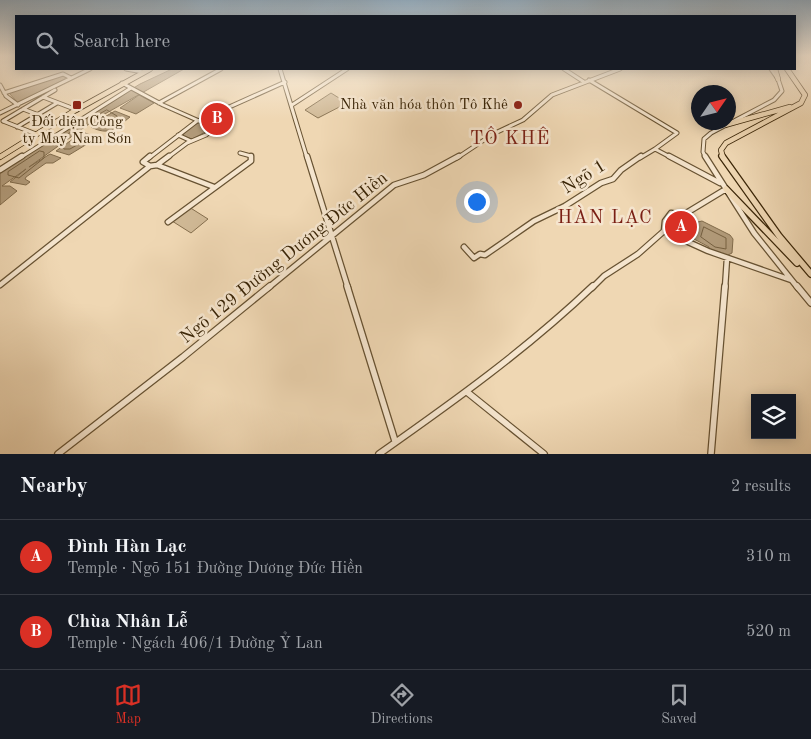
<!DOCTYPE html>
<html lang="en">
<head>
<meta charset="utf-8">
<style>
	body { margin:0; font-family:"Old Standard TT",serif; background:#242831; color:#f1f3f6 }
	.controls { position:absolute; right:15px; bottom:15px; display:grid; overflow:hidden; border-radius:0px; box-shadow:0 2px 12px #0003 }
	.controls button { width:45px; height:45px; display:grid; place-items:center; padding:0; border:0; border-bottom:1px solid #363941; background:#171b24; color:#f1f3f6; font:25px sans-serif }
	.compass { position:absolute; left:691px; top:85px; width:45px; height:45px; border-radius:50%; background:#171b24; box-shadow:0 2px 12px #0003; rotate:55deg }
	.you { position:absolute; left:476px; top:201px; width:18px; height:18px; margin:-12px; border:4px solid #fff; border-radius:50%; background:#1a73e8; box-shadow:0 0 0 8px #1a73e833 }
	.badge { display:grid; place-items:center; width:32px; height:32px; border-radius:50%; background:#d93025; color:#fff; font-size:16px; font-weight:700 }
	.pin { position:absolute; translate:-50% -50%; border:2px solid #fff; box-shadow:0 1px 5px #0006 }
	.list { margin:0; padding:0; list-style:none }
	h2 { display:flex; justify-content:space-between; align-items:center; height:65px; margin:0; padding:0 20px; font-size:21px }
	h2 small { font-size:16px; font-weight:400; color:#9ea1a6 }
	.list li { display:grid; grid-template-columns:32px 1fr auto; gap:15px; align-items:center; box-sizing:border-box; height:75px; padding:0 20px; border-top:1px solid #363941 }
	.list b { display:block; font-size:19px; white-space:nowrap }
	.list p { margin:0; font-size:16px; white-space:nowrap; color:#9ea1a6 }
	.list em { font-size:16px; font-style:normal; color:#9ea1a6 }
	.icon { flex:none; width:28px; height:28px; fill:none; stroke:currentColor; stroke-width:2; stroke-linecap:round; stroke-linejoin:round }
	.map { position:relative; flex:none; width:811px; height:454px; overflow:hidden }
	.search { position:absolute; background:#171b24; box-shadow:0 2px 12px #0003; left:15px; right:15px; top:15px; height:55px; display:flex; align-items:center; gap:12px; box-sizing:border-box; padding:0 18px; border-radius:0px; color:#9ea1a6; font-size:19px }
	.sheet { height:215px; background:#171b24 }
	nav { display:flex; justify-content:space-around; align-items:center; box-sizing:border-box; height:70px; border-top:1px solid #363941; background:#171b24; font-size:14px; color:#9ea1a6 }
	nav a { display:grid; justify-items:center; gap:2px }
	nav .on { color:#d93025 }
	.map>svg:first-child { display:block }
	.green { fill:#d0b996; stroke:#856f4e }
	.water { fill:#b19a79; stroke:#816b4b }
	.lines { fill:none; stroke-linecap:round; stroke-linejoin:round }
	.shore { stroke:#766040; stroke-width:1 }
	.minor-far2-casing { stroke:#675232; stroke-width:5 }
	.minor-far1-casing { stroke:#675232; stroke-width:7 }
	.minor-casing { stroke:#675232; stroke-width:8 }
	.major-far1-casing { stroke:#3a2507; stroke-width:6 }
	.major-casing { stroke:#3a2507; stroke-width:8 }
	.minor-far2 { stroke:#f5e5ce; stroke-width:3 }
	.minor-far1 { stroke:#f5e5ce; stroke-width:4.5 }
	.minor { stroke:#f5e5ce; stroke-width:5.5 }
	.major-far1 { stroke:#efd7b3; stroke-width:4.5 }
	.major { stroke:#efd7b3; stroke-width:5.5 }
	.poi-dot { fill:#8f2418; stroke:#f5e5ce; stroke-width:2 }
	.labels { text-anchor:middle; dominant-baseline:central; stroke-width:5; stroke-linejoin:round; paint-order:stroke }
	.far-poi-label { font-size:15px; fill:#3a2507; stroke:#f5e5ce; text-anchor:end }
	.street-label { font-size:18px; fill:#3a2507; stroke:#f5e5ce }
	.neighbourhood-label { font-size:19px; letter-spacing:1px; fill:#7a1f14; stroke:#f5e5ce }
</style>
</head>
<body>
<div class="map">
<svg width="811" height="454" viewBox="0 0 811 454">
	<rect width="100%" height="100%" fill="#efd7b3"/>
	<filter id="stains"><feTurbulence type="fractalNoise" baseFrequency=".004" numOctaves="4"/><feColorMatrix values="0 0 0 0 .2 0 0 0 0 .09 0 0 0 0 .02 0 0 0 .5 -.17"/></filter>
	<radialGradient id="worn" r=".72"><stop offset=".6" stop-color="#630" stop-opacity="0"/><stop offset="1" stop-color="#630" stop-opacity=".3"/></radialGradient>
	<path class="green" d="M331,93L347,103L318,118L305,110Z
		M189,207L208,219L191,233L172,221Z"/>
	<path class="water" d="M172,69H184L96,119L29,167L50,154L61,158L53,163H46L26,177L25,179L30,182L26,185L10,182L26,169L2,186H10L17,191L0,205V171L140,84Z
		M63,75L68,78L18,103L9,93Z
		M139,95L154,103L136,114L120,108Z
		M115,111L130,117C115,129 109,136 91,127L94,123Z
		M199,122L211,129L192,139L183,136L185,131Z
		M83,132L97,138L69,155L56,151Z
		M702,221L730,235L733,239L732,253L726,256L709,250V247L694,239L698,222Z"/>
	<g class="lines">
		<path class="shore" d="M107,110L117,116V120L104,127L95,124L93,118Z
			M75,130L84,141L70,149H64L59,140Z
			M40,151L44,152V158L19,178L8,175V172Z
			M704,227L726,238V249L715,247L701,237Z"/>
		<g class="minor-far2-casing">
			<path id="minor-far2" d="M126,69L143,72
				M280,69L307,158
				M564,69L584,82
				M589,80L677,133L655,149
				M122,83L163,105L215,128L206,135L187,143L167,158
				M0,85L6,96L18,105
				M4,93L63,74L71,78
				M43,97L77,110
				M159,103L221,69
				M292,105L347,69
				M23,109L57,122
				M0,113L90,69
				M3,121L55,90
				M3,121L36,134
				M198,121L285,82
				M17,127L57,103
				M178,135L191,141
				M240,153L251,156V158
				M20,158L131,88
				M149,158L197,121
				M457,158L493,134L523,120L552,95L620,69
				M640,158L655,149L672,158
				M706,158L703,152L704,139L711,133L774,100L782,91L778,79L771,69"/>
		</g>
		<g class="minor-far1-casing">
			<path id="minor-far1" d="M150,156L143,162L150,166L157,165
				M169,156L157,165L214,187
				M307,156L348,288
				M669,156L720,183
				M705,156L754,233L798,288
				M0,170L22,156
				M168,222L251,161V156
				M664,231L708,251L791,280
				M464,247L474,258L480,254L485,255L534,221L565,206L601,183L613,179L621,170L641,156
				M0,285L150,166
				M268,288L394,185L424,175L459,156
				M592,288L604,276L638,254L664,231L665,221L671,213L683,215L726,189
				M725,288L727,258"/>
		</g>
		<g class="minor-casing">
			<path id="minor" d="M347,286L395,441
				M797,286L811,303
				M467,392L544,454
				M58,454L183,357L270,286
				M379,454C453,402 527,349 593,286
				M711,454L725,286"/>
		</g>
		<g class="major-far1-casing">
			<path id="major-far1" d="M775,69L778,79
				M725,125L790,107
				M0,157L74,111L150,69
				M723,158L721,150L726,143L801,103L805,95L787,69"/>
		</g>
		<g class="major-casing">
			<path id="major" d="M722,156L779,236L811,274
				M726,189L797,263"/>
		</g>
		<use href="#minor-far2" class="minor-far2"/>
		<use href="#minor-far1" class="minor-far1"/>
		<use href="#minor" class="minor"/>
		<use href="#major-far1" class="major-far1"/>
		<use href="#major" class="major"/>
	</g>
	<linearGradient id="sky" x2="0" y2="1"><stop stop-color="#92aabc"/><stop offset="0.47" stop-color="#f8eddd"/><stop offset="1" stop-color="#f8eddd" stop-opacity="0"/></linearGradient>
	<rect width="811" height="119" fill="url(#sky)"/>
	<g class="poi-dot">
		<rect x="72" y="100" width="10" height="10" rx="2.5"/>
		<circle cx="518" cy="105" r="5"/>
	</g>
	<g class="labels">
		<g class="far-poi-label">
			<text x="508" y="105">Nhà văn hóa thôn Tô Khê</text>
			<text x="77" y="122" text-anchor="middle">Đối diện Công<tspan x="77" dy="17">ty May Nam Sơn</tspan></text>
		</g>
		<g class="street-label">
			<text transform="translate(584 177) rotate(-32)">Ngõ 1</text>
			<text transform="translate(284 258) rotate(-39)">Ngõ 129 Đường Dương Đức Hiền</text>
		</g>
		<g class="neighbourhood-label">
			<text x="510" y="139">TÔ KHÊ</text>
			<text x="605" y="218">HÀN LẠC</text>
		</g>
	</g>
	<rect width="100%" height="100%" filter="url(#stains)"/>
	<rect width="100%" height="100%" fill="url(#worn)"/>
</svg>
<div class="controls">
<button><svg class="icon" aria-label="layers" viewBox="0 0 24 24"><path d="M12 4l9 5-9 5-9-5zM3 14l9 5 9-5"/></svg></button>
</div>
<svg class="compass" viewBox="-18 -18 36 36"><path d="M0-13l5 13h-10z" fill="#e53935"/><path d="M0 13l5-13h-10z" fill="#9ea1a6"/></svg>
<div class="you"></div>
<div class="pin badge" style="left:681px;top:227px">A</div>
<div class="pin badge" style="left:217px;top:119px">B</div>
<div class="search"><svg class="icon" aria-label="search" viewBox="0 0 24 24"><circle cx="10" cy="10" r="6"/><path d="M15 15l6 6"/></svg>Search here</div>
</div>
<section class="sheet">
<h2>Nearby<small>2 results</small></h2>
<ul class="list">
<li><span class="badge">A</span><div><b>Đình Hàn Lạc</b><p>Temple · Ngõ 151 Đường Dương Đức Hiền</p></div><em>310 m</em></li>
<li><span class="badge">B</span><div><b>Chùa Nhân Lễ</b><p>Temple · Ngách 406/1 Đường Ỷ Lan</p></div><em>520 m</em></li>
</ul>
</section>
<nav>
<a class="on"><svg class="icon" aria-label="map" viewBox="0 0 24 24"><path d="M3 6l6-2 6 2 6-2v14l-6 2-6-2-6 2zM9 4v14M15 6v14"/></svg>Map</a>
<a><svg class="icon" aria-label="directions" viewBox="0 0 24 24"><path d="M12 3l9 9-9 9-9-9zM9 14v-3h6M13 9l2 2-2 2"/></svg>Directions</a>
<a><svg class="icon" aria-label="saved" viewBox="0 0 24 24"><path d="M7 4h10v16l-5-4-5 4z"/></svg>Saved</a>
</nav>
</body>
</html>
